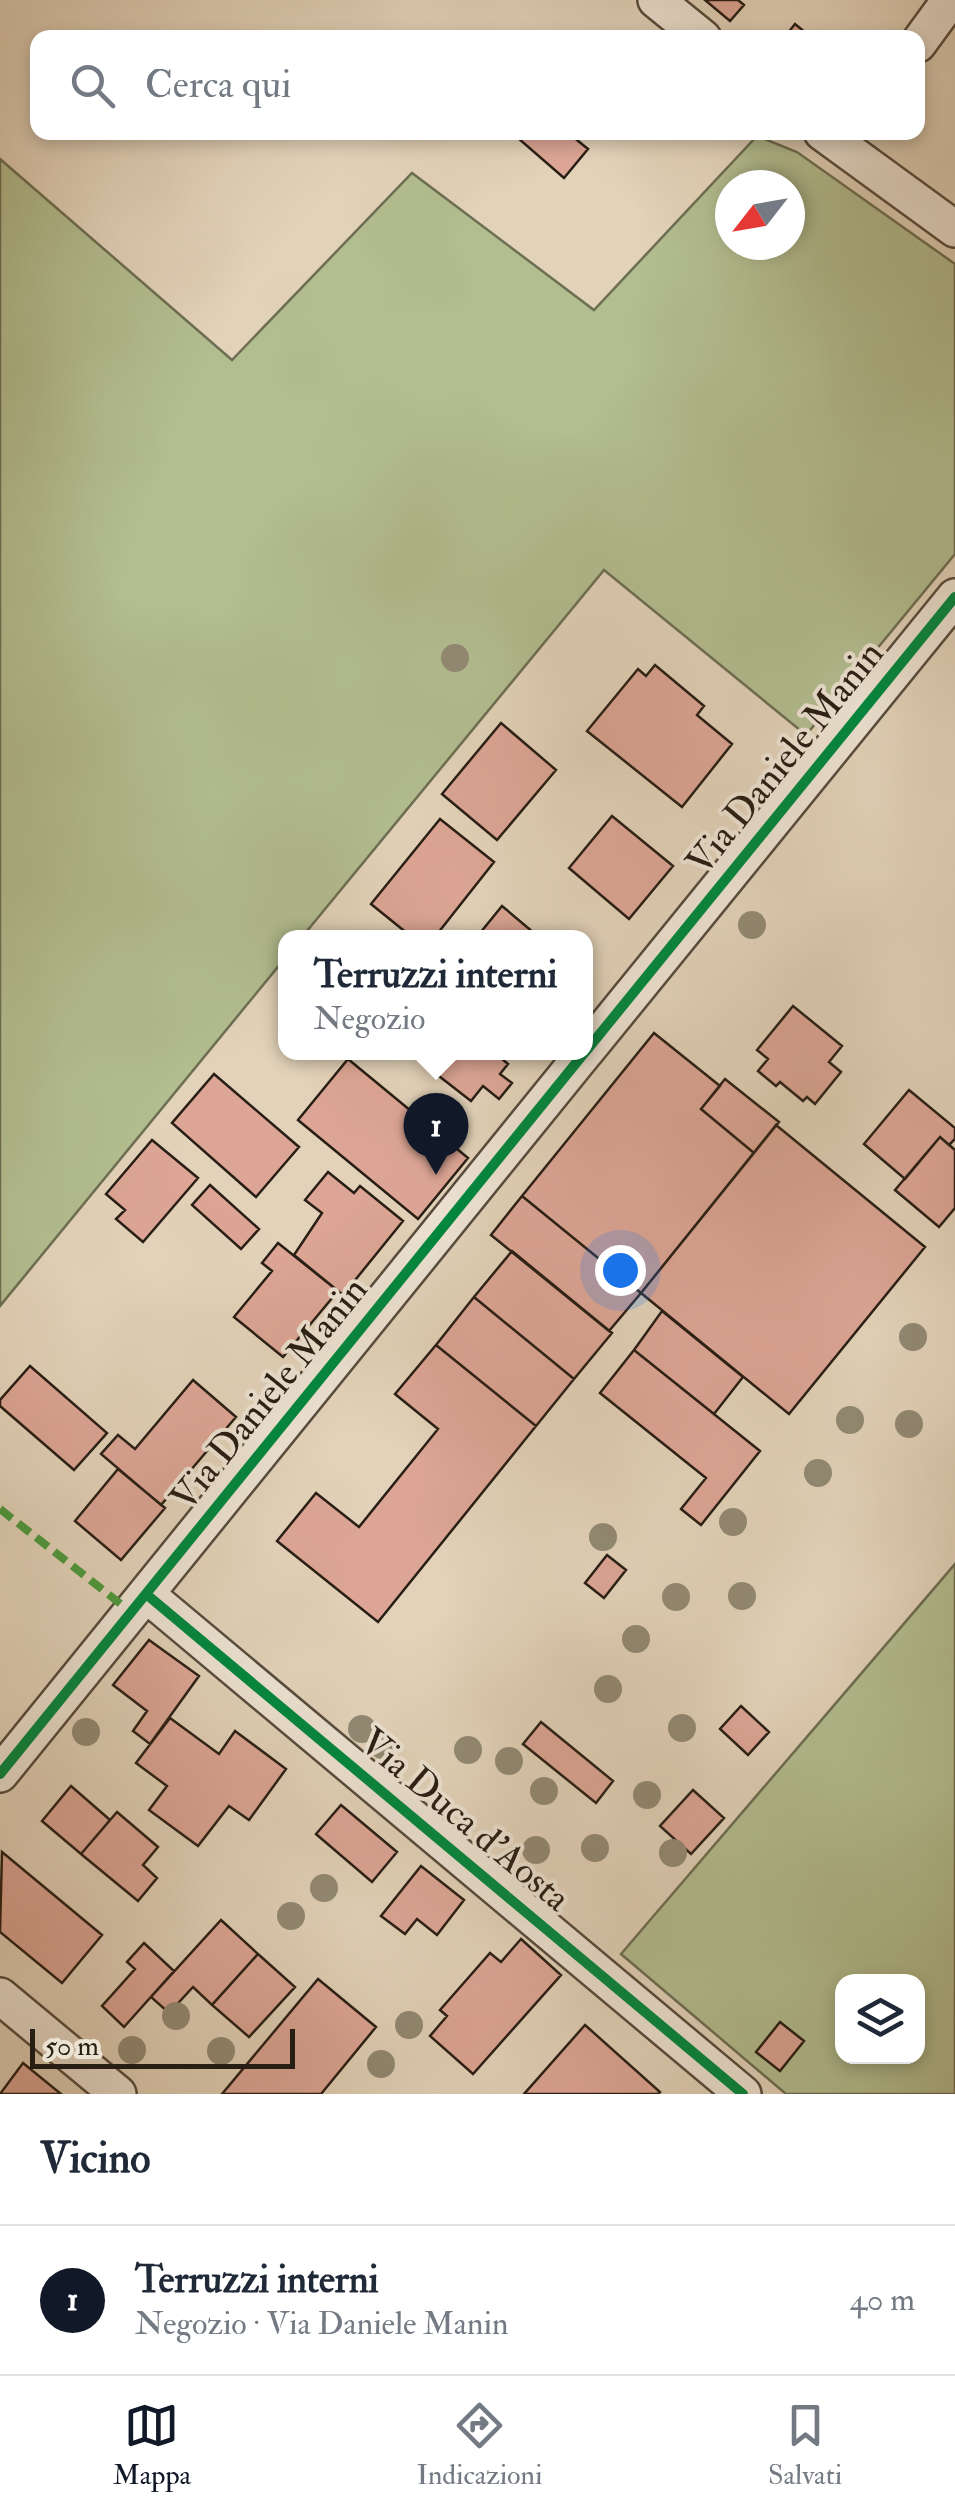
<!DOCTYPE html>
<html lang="it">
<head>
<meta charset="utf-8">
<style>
	body { margin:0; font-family:"IM FELL Double Pica",serif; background:#f2f2f3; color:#1f2937 }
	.controls { position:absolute; right:30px; bottom:30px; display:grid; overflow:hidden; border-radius:20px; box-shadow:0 5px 15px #0003 }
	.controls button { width:90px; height:90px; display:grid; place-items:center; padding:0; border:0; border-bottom:2px solid #e0e1e3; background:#fff; color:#1f2937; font:50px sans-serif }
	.compass { position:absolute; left:715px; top:170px; width:90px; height:90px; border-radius:50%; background:#fff; box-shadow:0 5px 15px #0003; rotate:239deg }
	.scale { position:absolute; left:30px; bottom:25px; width:265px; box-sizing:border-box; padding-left:10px; border:5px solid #281e14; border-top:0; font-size:28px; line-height:35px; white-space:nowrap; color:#281e14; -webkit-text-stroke:8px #ece2d2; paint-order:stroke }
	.you { position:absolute; left:620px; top:1270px; width:35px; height:35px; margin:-25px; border:8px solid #fff; border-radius:50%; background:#1a73e8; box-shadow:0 0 0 15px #1a73e833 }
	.badge { display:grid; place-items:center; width:65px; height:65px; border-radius:50%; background:#111827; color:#fff; font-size:32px; font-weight:700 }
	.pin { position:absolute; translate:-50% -82px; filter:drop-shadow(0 2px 5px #0008) }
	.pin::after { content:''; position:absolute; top:52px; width:35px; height:30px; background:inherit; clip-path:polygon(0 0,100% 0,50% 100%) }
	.popup { position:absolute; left:278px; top:930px; width:315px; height:130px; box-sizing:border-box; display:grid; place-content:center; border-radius:20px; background:#fff; filter:drop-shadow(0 2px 8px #0005); font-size:32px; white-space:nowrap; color:#747a83 }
	.popup b { font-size:38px; color:#1f2937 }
	.popup::after { content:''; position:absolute; left:50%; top:100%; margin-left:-20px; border:20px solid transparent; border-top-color:#fff }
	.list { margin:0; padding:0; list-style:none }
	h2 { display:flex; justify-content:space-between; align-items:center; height:130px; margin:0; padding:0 40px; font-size:42px }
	h2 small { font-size:32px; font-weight:400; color:#747a83 }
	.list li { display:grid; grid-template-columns:65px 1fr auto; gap:30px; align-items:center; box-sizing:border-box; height:150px; padding:0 40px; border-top:2px solid #e0e1e3 }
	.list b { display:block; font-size:38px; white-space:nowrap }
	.list p { margin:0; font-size:32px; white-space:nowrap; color:#747a83 }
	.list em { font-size:32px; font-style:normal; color:#747a83 }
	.icon { flex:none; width:55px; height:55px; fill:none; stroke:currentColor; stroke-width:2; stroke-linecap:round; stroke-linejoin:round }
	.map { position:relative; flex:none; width:955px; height:2094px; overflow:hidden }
	.search { position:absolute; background:#fff; box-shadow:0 5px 15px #0003; left:30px; right:30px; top:30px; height:110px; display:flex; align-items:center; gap:25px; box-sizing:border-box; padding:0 35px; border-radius:20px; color:#747a83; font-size:38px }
	.sheet { height:280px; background:#fff }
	nav { display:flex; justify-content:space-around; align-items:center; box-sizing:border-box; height:140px; border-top:2px solid #e0e1e3; background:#fff; font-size:28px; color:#747a83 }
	nav a { display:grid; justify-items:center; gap:5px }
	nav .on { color:#111827 }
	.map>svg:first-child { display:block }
	.green { fill:#b2bd90; stroke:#6d6e52; stroke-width:2.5; fill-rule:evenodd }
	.building { fill:#dca595; stroke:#281e14; stroke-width:2.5 }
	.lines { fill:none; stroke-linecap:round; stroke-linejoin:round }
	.minor-casing { stroke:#564b3d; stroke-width:40 }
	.minor { stroke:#ece2d2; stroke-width:35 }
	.quiet { stroke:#4e9a3d; stroke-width:8; stroke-dasharray:15 8; stroke-linecap:butt }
	.cycleway-casing { stroke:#ece2d2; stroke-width:16 }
	.cycleway { stroke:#00873e; stroke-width:10 }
	.tree { fill:#928973 }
	.labels { text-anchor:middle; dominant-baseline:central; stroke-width:8; stroke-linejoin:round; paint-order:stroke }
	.street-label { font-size:38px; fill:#281e14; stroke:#ece2d2 }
</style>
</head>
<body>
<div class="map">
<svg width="955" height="2094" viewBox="0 0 955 2094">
	<rect width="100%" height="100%" fill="#e2d2b9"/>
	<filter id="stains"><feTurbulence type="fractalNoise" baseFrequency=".002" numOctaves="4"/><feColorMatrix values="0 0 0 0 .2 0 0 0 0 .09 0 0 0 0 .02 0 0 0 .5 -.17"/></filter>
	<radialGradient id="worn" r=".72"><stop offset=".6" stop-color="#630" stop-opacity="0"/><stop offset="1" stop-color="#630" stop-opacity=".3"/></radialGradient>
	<path class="green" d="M757,136L797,152L955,264V554L806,735L604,570L302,937L286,938V957L0,1306V159L232,360L412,173L594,310ZM730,185H790V245H730Z
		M955,1564V2094H786L621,1954ZM842,1982H918V2056H842Z"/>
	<path class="building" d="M705,0H738L744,5L730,21Z
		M795,24L812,38H784Z
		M511,132H584L577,140L588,149L564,178Z
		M655,665L704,706L697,715L732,744L682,807L587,731L638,669L646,676Z
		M501,723L556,770L497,840L442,794Z
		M612,816L673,866L629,919L569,868Z
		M440,819L494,862L434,938H413L371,904Z
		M502,906L540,938H476Z
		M793,1006L842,1046L829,1062L841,1072L815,1104L807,1097L803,1101L780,1082L776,1086L758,1071L768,1059L757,1050Z
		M654,1033L720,1086L701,1109L754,1153L641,1293L522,1196Z
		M408,1052H505L501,1058L508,1064L500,1074L512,1083L499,1099L483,1086L471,1101Z
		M348,1059L468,1158L418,1219L298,1120Z
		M214,1074L299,1147L256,1197L172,1123Z
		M725,1079L779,1122L754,1153L701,1109Z
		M909,1090L955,1128V1139L949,1145L940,1137L905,1179L864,1144Z
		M776,1125L925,1247L789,1414L641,1293Z
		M940,1137L955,1150V1208L939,1227L895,1190Z
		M152,1140L198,1178L143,1242L116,1219L125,1210L106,1194Z
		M328,1172L354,1193L360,1186L403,1221L343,1295L294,1255L322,1213L305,1200Z
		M210,1185L259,1229L241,1249L192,1205Z
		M522,1196L641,1293L609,1331L491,1235Z
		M278,1243L338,1291L283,1357L234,1317L272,1271L262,1263Z
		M512,1251L612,1333L574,1379L474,1297Z
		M474,1297L574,1379L536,1426L436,1345Z
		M662,1311L743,1377L714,1414L634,1350Z
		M436,1345L536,1426L378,1622L277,1541L316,1493L359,1527L438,1429L395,1394Z
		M634,1350L760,1451L701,1525L681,1509L706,1478L600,1393Z
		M30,1366L107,1433L74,1470L0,1406V1400Z
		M193,1380L236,1417L161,1505L101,1454L118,1435L135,1449Z
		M118,1469L165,1508L121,1560L75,1521Z
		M607,1555L626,1570L604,1598L585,1583Z
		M149,1640L199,1676L150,1744L133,1731L147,1711L113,1685Z
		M741,1706L769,1732L748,1755L720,1729Z
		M170,1718L219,1754L235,1731L286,1769L249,1820L229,1806L198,1846L149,1810L167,1786L136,1763Z
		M541,1722L613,1781L596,1803L523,1744Z
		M71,1786L110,1820L81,1854L42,1821Z
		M693,1790L724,1818L691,1854L660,1826Z
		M341,1805L397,1852L372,1882L316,1834Z
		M117,1812L158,1847L143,1865L157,1878L138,1901L81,1854Z
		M2,1852L102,1935L62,1983L0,1932Z
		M421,1866L464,1900L437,1935L417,1919L405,1934L381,1916Z
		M221,1920L258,1954L212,2005L193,1987L169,2013L151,1997Z
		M521,1939L561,1975L473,2074L430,2036L447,2016L440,2010L490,1953L501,1962Z
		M144,1943L174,1971L124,2027L102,2006L135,1969L127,1962Z
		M258,1954L295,1987L249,2037L212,2005Z
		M318,1979L376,2027L321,2094H222Z
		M780,2022L804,2041L780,2071L756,2052Z
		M585,2025L660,2092L658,2094H524Z
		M23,2063L61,2094H0Z"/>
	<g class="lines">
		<g class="minor-casing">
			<path id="minor" d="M656,0L703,38
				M918,44L950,0
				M822,132L955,229
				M586,1051L955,597
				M146,1594L743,2094
				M0,1774L585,1052
				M0,1996L118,2094"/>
		</g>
		<use href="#minor" class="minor"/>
		<path class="quiet" d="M0,1509L131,1612"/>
		<g class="cycleway-casing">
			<path id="cycleway" d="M586,1051L955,597
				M146,1594L743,2094
				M0,1774L585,1052"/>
		</g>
		<use href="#cycleway" class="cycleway"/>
	</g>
	<g class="tree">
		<circle cx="455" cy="658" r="14"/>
		<circle cx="752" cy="925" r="14"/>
		<circle cx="913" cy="1337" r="14"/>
		<circle cx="850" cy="1420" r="14"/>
		<circle cx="909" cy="1424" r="14"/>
		<circle cx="818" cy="1473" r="14"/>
		<circle cx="733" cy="1522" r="14"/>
		<circle cx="603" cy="1537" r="14"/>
		<circle cx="742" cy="1596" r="14"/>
		<circle cx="676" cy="1597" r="14"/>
		<circle cx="636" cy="1639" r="14"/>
		<circle cx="608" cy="1689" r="14"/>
		<circle cx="682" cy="1728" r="14"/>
		<circle cx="362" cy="1729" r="14"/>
		<circle cx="86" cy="1732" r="14"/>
		<circle cx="384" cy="1746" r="14"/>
		<circle cx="468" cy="1750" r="14"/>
		<circle cx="509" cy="1761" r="14"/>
		<circle cx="544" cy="1791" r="14"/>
		<circle cx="647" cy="1795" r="14"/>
		<circle cx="595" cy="1848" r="14"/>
		<circle cx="536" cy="1850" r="14"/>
		<circle cx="673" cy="1853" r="14"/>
		<circle cx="324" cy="1888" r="14"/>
		<circle cx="291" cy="1916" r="14"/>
		<circle cx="176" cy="2016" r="14"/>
		<circle cx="409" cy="2025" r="14"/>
		<circle cx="132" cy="2050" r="14"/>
		<circle cx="221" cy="2051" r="14"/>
		<circle cx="381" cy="2064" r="14"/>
	</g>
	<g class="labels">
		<g class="street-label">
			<text transform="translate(785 758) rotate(-51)">Via Daniele Manin</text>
			<text transform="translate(269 1394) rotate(-51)">Via Daniele Manin</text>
			<text transform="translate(465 1820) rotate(40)">Via Duca d'Aosta</text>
		</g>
	</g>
	<rect width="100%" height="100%" filter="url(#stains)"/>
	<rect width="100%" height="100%" fill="url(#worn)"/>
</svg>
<div class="controls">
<button><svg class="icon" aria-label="layers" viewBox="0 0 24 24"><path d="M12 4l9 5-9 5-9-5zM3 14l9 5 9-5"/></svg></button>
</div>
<svg class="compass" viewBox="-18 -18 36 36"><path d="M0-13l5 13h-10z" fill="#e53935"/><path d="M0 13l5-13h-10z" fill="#747a83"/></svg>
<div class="scale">50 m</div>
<div class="you"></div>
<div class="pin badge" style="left:436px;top:1175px">1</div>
<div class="popup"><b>Terruzzi interni</b>Negozio</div>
<div class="search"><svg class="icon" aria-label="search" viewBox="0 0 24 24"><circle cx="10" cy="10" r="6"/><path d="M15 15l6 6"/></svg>Cerca qui</div>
</div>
<section class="sheet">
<h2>Vicino<small></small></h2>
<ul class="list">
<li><span class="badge">1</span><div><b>Terruzzi interni</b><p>Negozio · Via Daniele Manin</p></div><em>40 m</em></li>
</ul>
</section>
<nav>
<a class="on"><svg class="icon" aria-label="map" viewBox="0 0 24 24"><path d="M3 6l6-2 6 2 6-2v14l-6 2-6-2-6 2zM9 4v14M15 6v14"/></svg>Mappa</a>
<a><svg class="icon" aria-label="directions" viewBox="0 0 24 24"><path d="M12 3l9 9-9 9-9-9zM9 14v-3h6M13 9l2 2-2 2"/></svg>Indicazioni</a>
<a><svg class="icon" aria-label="saved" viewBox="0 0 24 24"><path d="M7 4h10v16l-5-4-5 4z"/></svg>Salvati</a>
</nav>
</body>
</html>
